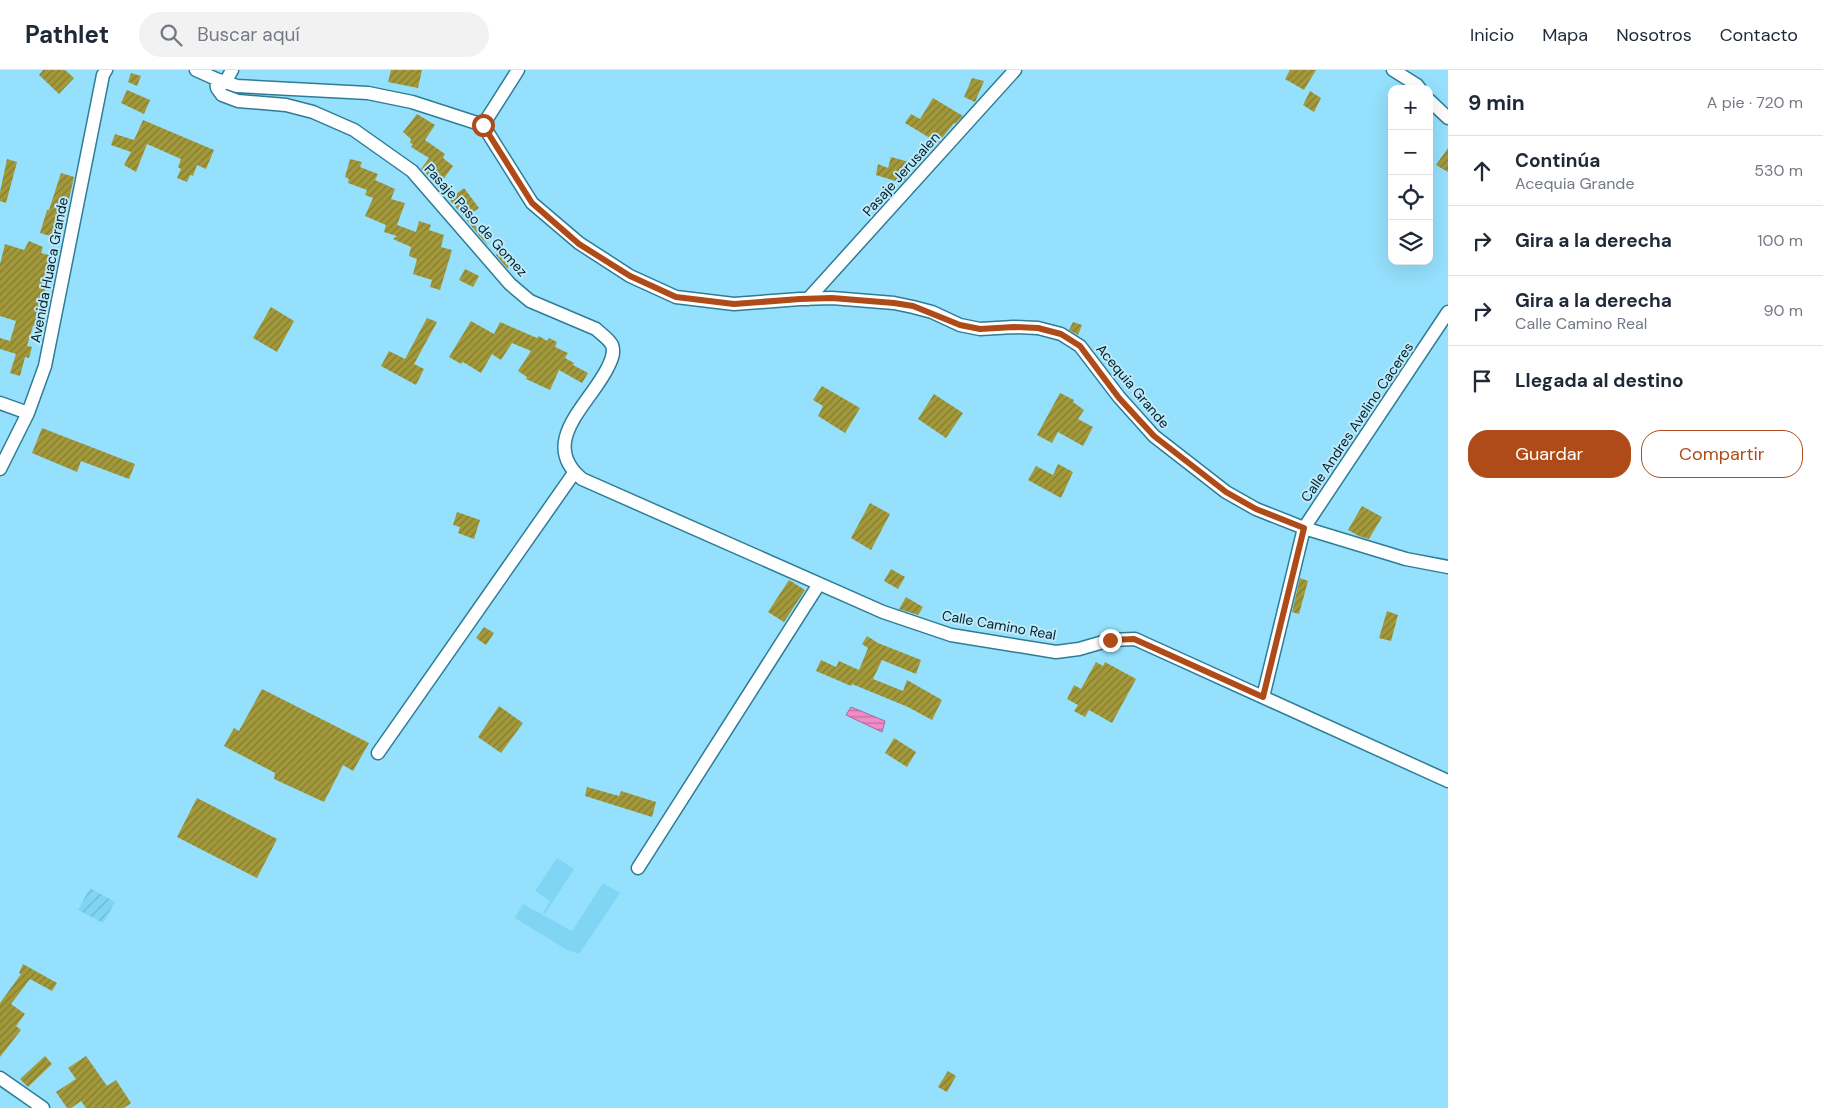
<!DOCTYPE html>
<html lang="es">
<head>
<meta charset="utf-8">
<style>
	body { margin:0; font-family:"DM Sans",sans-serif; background:#f2f2f3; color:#1f2937 }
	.controls { position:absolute; right:15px; top:15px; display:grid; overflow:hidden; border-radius:10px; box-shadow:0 5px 20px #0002 }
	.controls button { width:45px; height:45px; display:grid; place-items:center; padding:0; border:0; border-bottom:1px solid #e0e1e3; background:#fff; color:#1f2937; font:25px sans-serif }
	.stop { position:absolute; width:15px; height:15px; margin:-11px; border:4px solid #af4b18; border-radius:50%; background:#fff }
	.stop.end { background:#af4b18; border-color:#fff; box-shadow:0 1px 5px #0008 }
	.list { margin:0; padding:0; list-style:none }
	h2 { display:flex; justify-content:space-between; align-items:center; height:65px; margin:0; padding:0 20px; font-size:21px }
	h2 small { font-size:16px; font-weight:400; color:#747a83 }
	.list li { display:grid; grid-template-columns:32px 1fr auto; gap:15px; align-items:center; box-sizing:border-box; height:70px; padding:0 20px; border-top:1px solid #e0e1e3 }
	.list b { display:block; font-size:19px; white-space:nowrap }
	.list p { margin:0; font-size:16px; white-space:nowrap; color:#747a83 }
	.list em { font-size:16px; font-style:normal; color:#747a83 }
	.actions { display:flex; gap:10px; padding:15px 20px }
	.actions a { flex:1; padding:11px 0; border:1px solid #af4b18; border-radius:20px; text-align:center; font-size:18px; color:#af4b18 }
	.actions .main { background:#af4b18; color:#fff }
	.icon { flex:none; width:28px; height:28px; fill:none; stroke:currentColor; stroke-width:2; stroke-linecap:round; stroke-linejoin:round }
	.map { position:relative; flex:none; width:1448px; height:1038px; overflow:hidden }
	header { display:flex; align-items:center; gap:30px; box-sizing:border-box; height:70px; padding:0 25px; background:#fff; border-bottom:1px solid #e0e1e3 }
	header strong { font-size:24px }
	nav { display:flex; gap:28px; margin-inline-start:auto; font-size:18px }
	.search { width:350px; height:45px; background:#f2f2f3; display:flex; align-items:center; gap:12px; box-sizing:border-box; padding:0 18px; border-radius:28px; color:#747a83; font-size:19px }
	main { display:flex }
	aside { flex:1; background:#fff }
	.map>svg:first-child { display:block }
	.built { fill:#80d5f5 }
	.industrial { fill:url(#industrial-furrows) }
	.water { fill:url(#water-rules); stroke:#a86a98 }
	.building { fill:url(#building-hatch) }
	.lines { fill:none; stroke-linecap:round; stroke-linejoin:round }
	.street-casing { stroke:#2e7c95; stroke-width:15 }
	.street { stroke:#fff; stroke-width:12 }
	.route { stroke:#af4b18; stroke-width:6 }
	.labels { text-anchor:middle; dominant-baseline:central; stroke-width:4; stroke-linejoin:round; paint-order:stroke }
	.street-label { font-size:14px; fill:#001f29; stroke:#bde9fa }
</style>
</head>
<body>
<header>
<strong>Pathlet</strong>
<div class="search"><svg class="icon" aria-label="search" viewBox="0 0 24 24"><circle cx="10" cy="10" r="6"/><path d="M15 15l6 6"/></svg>Buscar aquí</div>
<nav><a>Inicio</a><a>Mapa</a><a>Nosotros</a><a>Contacto</a></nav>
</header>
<main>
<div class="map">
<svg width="1448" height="1038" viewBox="0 0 1448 1038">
	<defs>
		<pattern id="industrial-furrows" width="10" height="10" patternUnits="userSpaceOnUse" patternTransform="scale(1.25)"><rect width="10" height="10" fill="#80d5f5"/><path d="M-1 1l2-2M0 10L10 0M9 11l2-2" fill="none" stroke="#6db6d2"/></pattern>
		<pattern id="water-rules" width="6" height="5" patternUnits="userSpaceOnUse" patternTransform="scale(1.25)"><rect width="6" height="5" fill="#f08ac8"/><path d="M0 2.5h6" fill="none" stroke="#c070a2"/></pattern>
		<pattern id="building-hatch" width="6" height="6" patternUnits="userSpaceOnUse" patternTransform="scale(1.25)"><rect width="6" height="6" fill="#a3993b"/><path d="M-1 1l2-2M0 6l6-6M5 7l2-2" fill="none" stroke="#827c32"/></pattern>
	</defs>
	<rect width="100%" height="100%" fill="#95e0fd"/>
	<path class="built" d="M557,788L574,799L545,844L543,843L550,831L535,821Z
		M603,813L620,823L579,884L567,880L515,848L523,834L572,861Z"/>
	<path class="industrial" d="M90,818L115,832L103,853L78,840Z"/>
	<path class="water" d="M851,637L885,651L882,662L846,645Z"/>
	<path class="building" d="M43,0H65L74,8L59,24L39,5Z
		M391,0H422L418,18L388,12Z
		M1290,0H1316L1304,20L1285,9Z
		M131,3L141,6L137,16L128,12Z
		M972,8L984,11L975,32L964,27Z
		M127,20L150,30L144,44L121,33Z
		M1310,21L1321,28L1314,42L1303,35Z
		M933,28L963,46L955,54L954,53L938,73L905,53L911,44L920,49Z
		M417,44L435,55L425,70L445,84L443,88L453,96L439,115L421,99L429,88L411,77L413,74L410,73L411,69L403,62Z
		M143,50L214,80L206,99L197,95L193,106L190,105L187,112L177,108L181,99L178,97L181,89L147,74L136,102L124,95L131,82L111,75L115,64L134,70Z
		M1448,78V102L1436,95Z
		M891,87L909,92L906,104H909L902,113L876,105L878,94L888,98Z
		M7,89L17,92L6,133L0,131V122Z
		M350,89L362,92L360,97L378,104L375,110L395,119L391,129L405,133L397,155L416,162L419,151L431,155L429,160L444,165L441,177L452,180L440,220L430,217L432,210L413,204L417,189L409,186L411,177L393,169L397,166L384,162L386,155L365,146L373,128L365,125L367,120L348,113L349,109L345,107Z
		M61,103L74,107L60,169L40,163L47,140H49Z
		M464,118L479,138L469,145L488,176L449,129Z
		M29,171L43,177L41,183L52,186L41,217L46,218L40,237L43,238L38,257L33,256L27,276L32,277L29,288L25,287L20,306L10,303L16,284L0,279V268L10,271L16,251L0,246V194L5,174L24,180Z
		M502,180L514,192L507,198L496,185Z
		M465,199L479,206L473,217L459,210Z
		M271,237L294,251L277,282L253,268Z
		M427,248L437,252L414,294L424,299L416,315L381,296L389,281L405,289Z
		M471,251L494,264L500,252L537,268L539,266L547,271L549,268L557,272L555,277L568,283L565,288L574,293L573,295L588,303L582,313L559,300L550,320L526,309L527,307L518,301L531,281L512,273L501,290L492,284L481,303L463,292L461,294L449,287Z
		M1073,252L1082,255L1078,265L1069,260Z
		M822,316L860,338L845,363L818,346L823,336L813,330Z
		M1060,323L1074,330L1073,332L1084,340L1078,349L1093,357L1083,376L1058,362L1052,373L1037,365Z
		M934,324L963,343L946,368L918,349Z
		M42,358L135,394L129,409L81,391L77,402L32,383Z
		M1058,394L1073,402L1061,428L1028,410L1036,396L1053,405Z
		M870,433L890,444L871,480L851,468Z
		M1362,436L1382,447L1369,469L1359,466L1348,460Z
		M457,442L480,450L474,469L458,463L460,457L453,455Z
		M891,499L905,507L898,519L884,511Z
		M1300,508L1308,511L1299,544L1292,542Z
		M789,510L805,520L784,552L768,542Z
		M906,527L923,537L918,545L899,539Z
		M1387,541L1398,545L1391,571L1379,568Z
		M484,557L494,563L486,575L476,568Z
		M867,566L878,573L921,590L916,604L882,590L873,609L903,621L907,610L942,630L932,650L908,637L852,614L851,616L816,601L821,590L836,597L839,591L859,600L868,578L862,574Z
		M1096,592L1103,596L1105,592L1136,609L1112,653L1089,640L1085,647L1074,641L1078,635L1067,629L1074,615L1081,619Z
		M262,619L369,673L353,701L343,695L324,732L274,709L275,703L224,676L234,658L239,661Z
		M499,636L523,653L501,683L478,667Z
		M894,668L916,682L907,697L885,683Z
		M587,717L619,726L621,721L656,732L652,747L585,726Z
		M197,728L277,769L257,808L177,767Z
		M23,894L57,913L52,921L30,909L11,934L25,944L16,956L21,960L0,987V933L21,904L19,903Z
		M45,986L52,994L28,1017L20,1009Z
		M86,986L107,1016L116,1010L131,1033L124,1038H86L81,1031L71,1038H67L56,1022L76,1009L68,998Z
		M948,1001L956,1006L947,1022L938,1017Z"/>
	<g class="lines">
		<g class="street-casing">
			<path id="street" d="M196,0L216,9L237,16L368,23L412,32L483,55L532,133L579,173L630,206L676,227L734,234L800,229L832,228L894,233L913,237L932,242L960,255L980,259L1014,257L1038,258L1061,264L1080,276L1119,327L1154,366L1226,422L1256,439L1304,458L1406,489L1448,497
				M1393,0L1417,15L1420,19
				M216,9L217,18L222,25L238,31L286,35L313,42L354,60L412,101L510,214L530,231L596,259C601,264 609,269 612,275C615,283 611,291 608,297C591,333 537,372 582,409L883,542L951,565L1056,582L1079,579L1110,570L1135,569L1448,711
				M225,13L232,0
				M1429,30L1448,48
				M483,55L518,0
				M808,229L1015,0
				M0,333L28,343
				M0,399L28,343L45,296L103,5L106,0
				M1263,627L1304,458L1448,242
				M378,683L574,403
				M638,798L819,514
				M0,1008L43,1038"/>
		</g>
		<use href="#street" class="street"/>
	</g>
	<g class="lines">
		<path class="route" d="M483,55L532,133L579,174L630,206L676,227L734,234L800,229L832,228L894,233L913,236L960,255L980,259L1014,257L1038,258L1061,264L1080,276L1119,328L1154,366L1226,422L1256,439L1304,458L1263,627L1134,569L1110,570"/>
	</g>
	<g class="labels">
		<g class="street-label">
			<text transform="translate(901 104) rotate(-48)">Pasaje Jerusalen</text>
			<text transform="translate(476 150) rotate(48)">Pasaje Paso de Gomez</text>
			<text transform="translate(49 200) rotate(-79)">Avenida Huaca Grande</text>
			<text transform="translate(1133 316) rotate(50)">Acequia Grande</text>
			<text transform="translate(1357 352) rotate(-56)">Calle Andres Avelino Caceres</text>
			<text transform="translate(999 555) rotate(10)">Calle Camino Real</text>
		</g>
	</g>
</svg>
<div class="controls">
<button>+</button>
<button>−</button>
<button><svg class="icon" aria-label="locate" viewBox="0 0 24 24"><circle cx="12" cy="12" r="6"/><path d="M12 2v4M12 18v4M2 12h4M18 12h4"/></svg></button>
<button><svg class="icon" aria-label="layers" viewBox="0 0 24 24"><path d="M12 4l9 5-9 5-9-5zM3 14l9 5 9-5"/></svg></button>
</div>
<div class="stop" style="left:483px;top:55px"></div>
<div class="stop end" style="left:1110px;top:570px"></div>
</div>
<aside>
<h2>9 min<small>A pie · 720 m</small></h2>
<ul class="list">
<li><svg class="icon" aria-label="ahead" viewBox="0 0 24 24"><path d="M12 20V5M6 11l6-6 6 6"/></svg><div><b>Continúa</b><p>Acequia Grande</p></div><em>530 m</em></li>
<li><svg class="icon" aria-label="right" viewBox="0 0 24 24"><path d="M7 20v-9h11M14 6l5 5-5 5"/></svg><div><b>Gira a la derecha</b></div><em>100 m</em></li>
<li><svg class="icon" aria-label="right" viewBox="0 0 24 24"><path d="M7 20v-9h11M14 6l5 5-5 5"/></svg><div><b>Gira a la derecha</b><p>Calle Camino Real</p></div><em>90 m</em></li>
<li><svg class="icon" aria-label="arrive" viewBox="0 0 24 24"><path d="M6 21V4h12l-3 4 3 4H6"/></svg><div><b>Llegada al destino</b></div></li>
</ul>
<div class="actions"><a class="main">Guardar</a><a>Compartir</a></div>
</aside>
</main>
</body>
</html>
